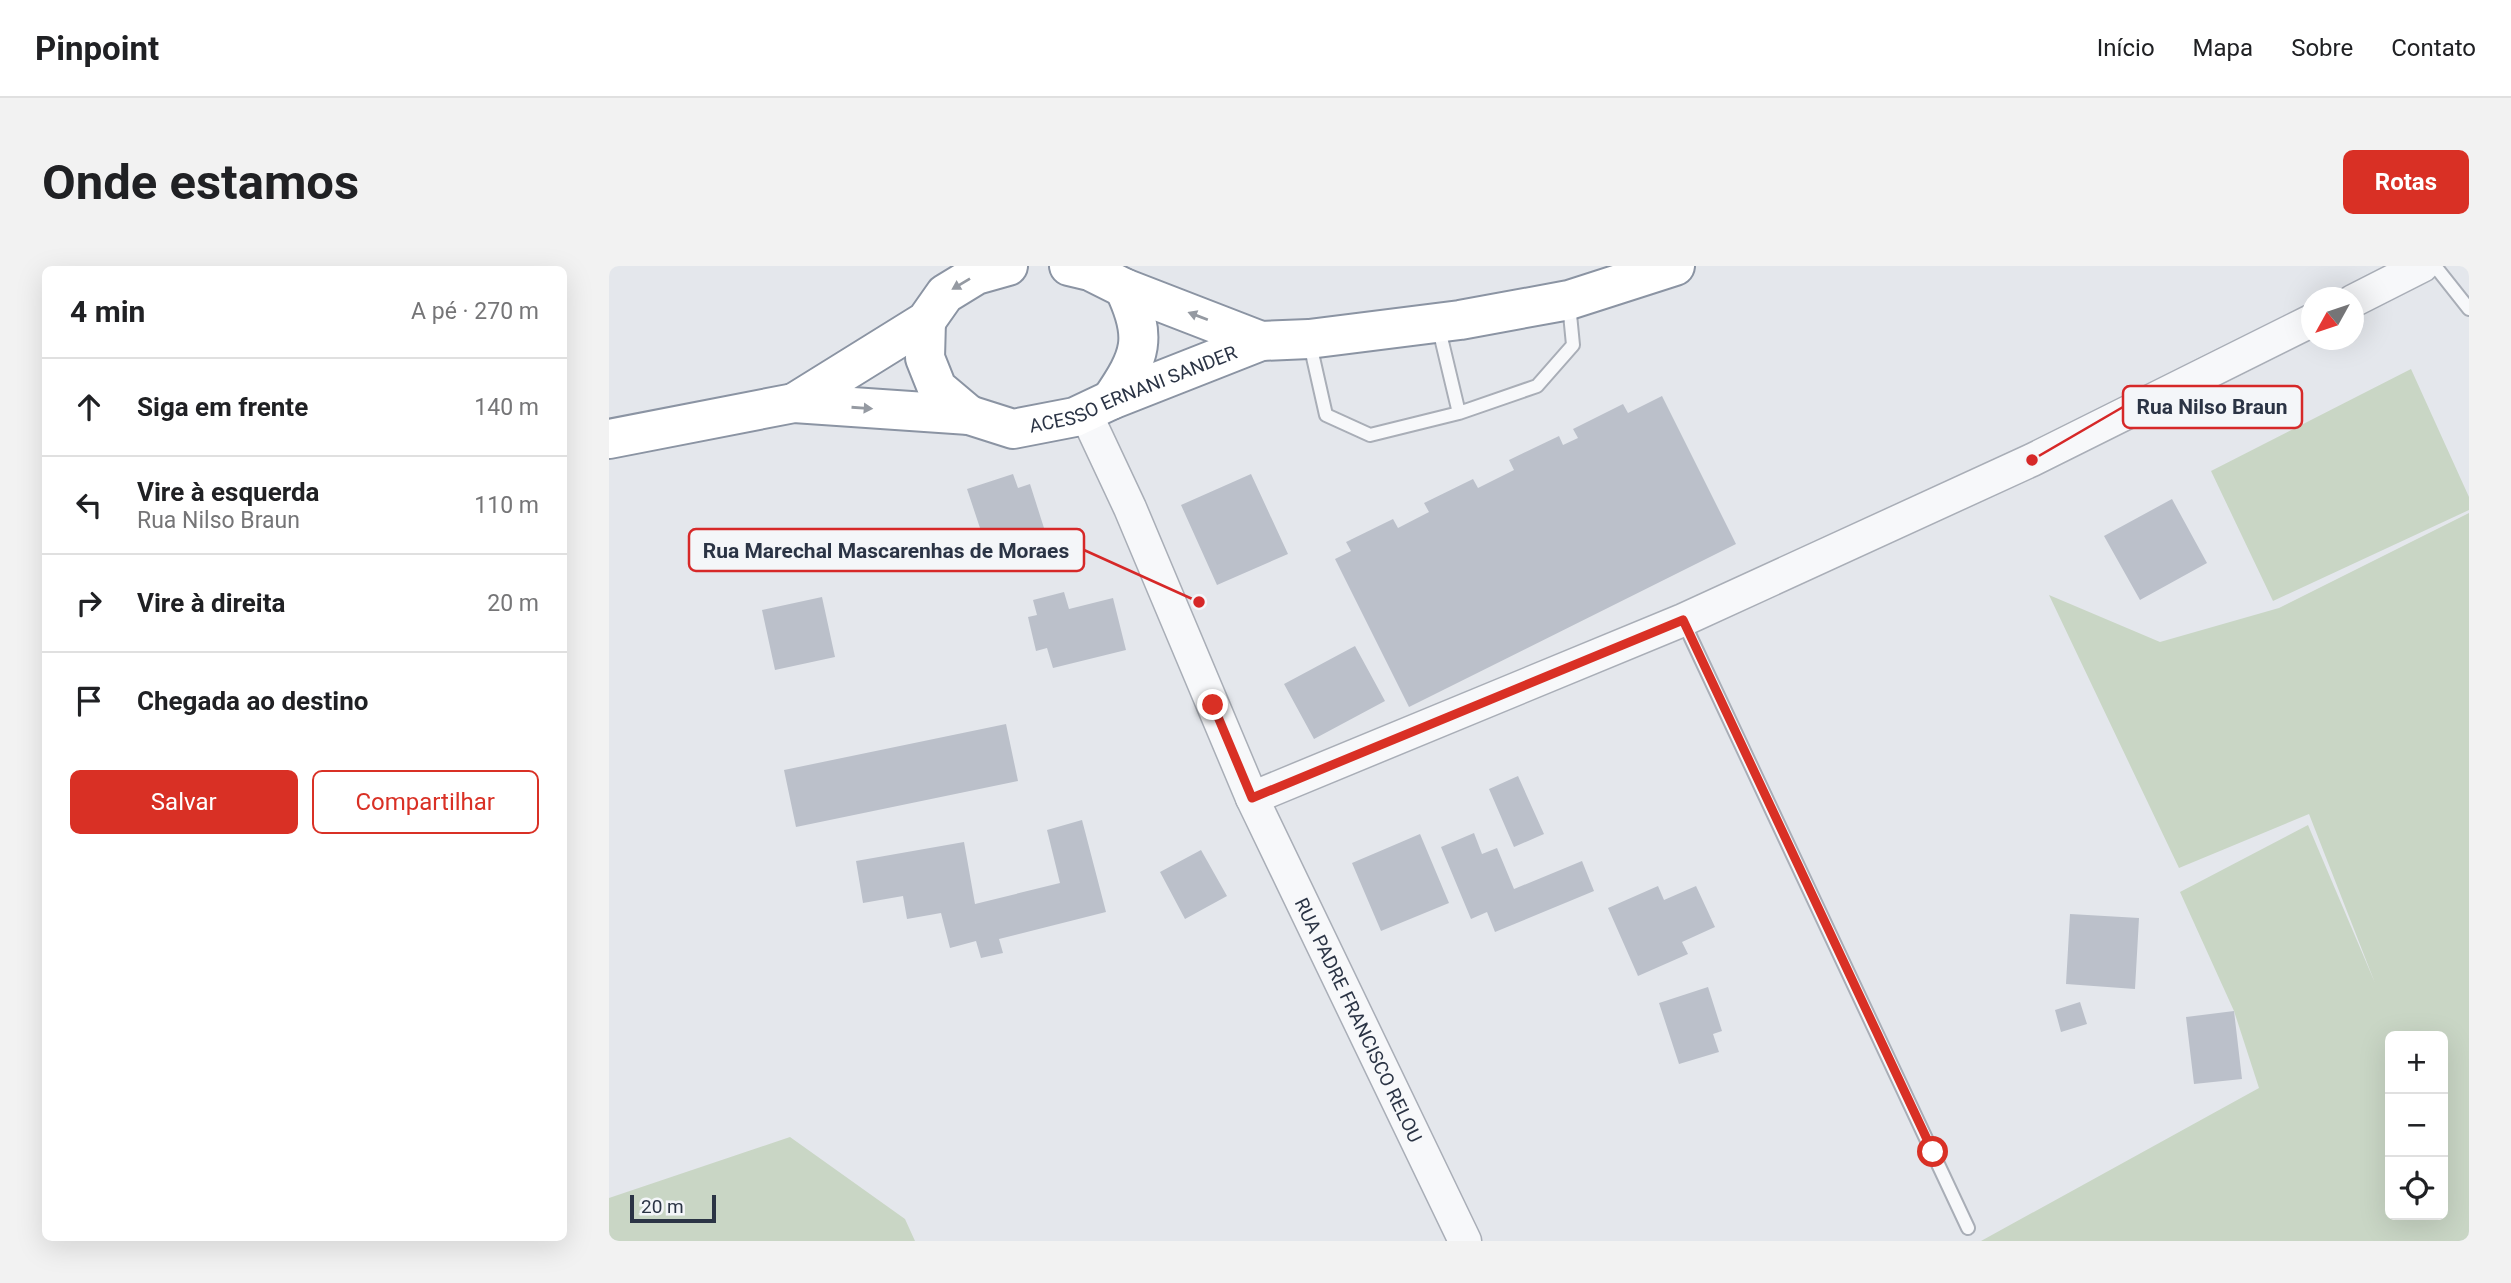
<!DOCTYPE html>
<html lang="pt">
<head>
<meta charset="utf-8">
<style>
	body { margin:0; font-family:Roboto,sans-serif; background:#f2f2f2; color:#202124 }
	.controls { position:absolute; right:21px; bottom:21px; display:grid; overflow:hidden; border-radius:10px; box-shadow:0 7px 28px #0002 }
	.controls button { width:63px; height:63px; display:grid; place-items:center; padding:0; border:0; border-bottom:2px solid #e0e0e0; background:#fff; color:#202124; font:35px sans-serif }
	.compass { position:absolute; left:1692px; top:21px; width:63px; height:63px; border-radius:50%; background:#fff; box-shadow:0 7px 28px #0002; rotate:230deg }
	.scale { position:absolute; left:21px; bottom:18px; width:86px; box-sizing:border-box; padding-left:7px; border:4px solid #2b3445; border-top:0; font-size:19px; line-height:24px; white-space:nowrap; color:#2b3445; -webkit-text-stroke:5px #f4f6f9; paint-order:stroke }
	.stop { position:absolute; width:21px; height:21px; margin:-16px; border:5px solid #d93025; border-radius:50%; background:#fff }
	.stop.end { background:#d93025; border-color:#fff; box-shadow:0 2px 7px #0008 }
	.list { margin:0; padding:0; list-style:none }
	h2 { display:flex; justify-content:space-between; align-items:center; height:91px; margin:0; padding:0 28px; font-size:30px }
	h2 small { font-size:23px; font-weight:400; color:#757577 }
	.list li { display:grid; grid-template-columns:46px 1fr auto; gap:21px; align-items:center; box-sizing:border-box; height:98px; padding:0 28px; border-top:2px solid #e0e0e0 }
	.list b { display:block; font-size:26px; white-space:nowrap }
	.list p { margin:0; font-size:23px; white-space:nowrap; color:#757577 }
	.list em { font-size:23px; font-style:normal; color:#757577 }
	.actions { display:flex; gap:14px; padding:21px 28px }
	.actions a { flex:1; padding:16px 0; border:2px solid #d93025; border-radius:10px; text-align:center; font-size:24px; color:#d93025 }
	.actions .main { background:#d93025; color:#fff }
	.icon { flex:none; width:38px; height:38px; fill:none; stroke:currentColor; stroke-width:2; stroke-linecap:round; stroke-linejoin:round }
	.map { position:relative; flex:none; width:1860px; height:975px; overflow:hidden; border-radius:10px }
	header { display:flex; align-items:center; gap:42px; box-sizing:border-box; height:98px; padding:0 35px; background:#fff; border-bottom:2px solid #e0e0e0 }
	header strong { font-size:33px }
	nav { display:flex; gap:38px; margin-inline-start:auto; font-size:24px }
	.intro { display:flex; align-items:center; justify-content:space-between; box-sizing:border-box; height:168px; padding:0 42px }
	h1 { margin:0; font-size:49px }
	.button { padding:18px 32px; border-radius:10px; background:#d93025; color:#fff; font-size:24px; font-weight:700 }
	main { display:flex; gap:42px; padding:0 42px }
	aside { flex:1; background:#fff; border-radius:10px; box-shadow:0 7px 28px #0002 }
	.map>svg:first-child { display:block }
	.green { fill:#c9d6c5; fill-rule:evenodd }
	.building { fill:#bbc0ca }
	.lines { fill:none; stroke-linecap:round; stroke-linejoin:round }
	.service-casing { stroke:#a9aeb7; stroke-width:16 }
	.tertiary-casing { stroke:#a9aeb7; stroke-width:35 }
	.trunk-casing { stroke:#8b94a3; stroke-width:42 }
	.service { stroke:#f7f8fa; stroke-width:12 }
	.tertiary { stroke:#f7f8fa; stroke-width:32 }
	.trunk { stroke:#fff; stroke-width:38 }
	.oneway { fill:#959aa2 }
	.route { stroke:#d93025; stroke-width:9 }
	.labels { text-anchor:middle; dominant-baseline:central; stroke-width:5; stroke-linejoin:round; paint-order:stroke }
	.street-label { font-size:19px; fill:#2b3445; stroke:#f4f6f9 }
	.leader { fill:none; stroke:#d62828; stroke-width:2.5 }
	.callout-dot { fill:#d62828; stroke:#f4f6f9; stroke-width:2.5 }
	.callout { fill:#f4f6f9; stroke:#d62828; stroke-width:2.5 }
	.callout-label { font-size:21px; text-anchor:middle; font-weight:bold; fill:#2b3445 }
</style>
</head>
<body>
<header>
<strong>Pinpoint</strong>
<nav><a>Início</a><a>Mapa</a><a>Sobre</a><a>Contato</a></nav>
</header>
<div class="intro"><h1>Onde estamos</h1><a class="button">Rotas</a></div>
<main>
<aside>
<h2>4 min<small>A pé · 270 m</small></h2>
<ul class="list">
<li><svg class="icon" aria-label="ahead" viewBox="0 0 24 24"><path d="M12 20V5M6 11l6-6 6 6"/></svg><div><b>Siga em frente</b></div><em>140 m</em></li>
<li><svg class="icon" aria-label="left" viewBox="0 0 24 24"><path d="M17 20v-9H6M10 6l-5 5 5 5"/></svg><div><b>Vire à esquerda</b><p>Rua Nilso Braun</p></div><em>110 m</em></li>
<li><svg class="icon" aria-label="right" viewBox="0 0 24 24"><path d="M7 20v-9h11M14 6l5 5-5 5"/></svg><div><b>Vire à direita</b></div><em>20 m</em></li>
<li><svg class="icon" aria-label="arrive" viewBox="0 0 24 24"><path d="M6 21V4h12l-3 4 3 4H6"/></svg><div><b>Chegada ao destino</b></div></li>
</ul>
<div class="actions"><a class="main">Salvar</a><a>Compartilhar</a></div>
</aside>
<div class="map">
<svg width="1860" height="975" viewBox="0 0 1860 975">
	<rect width="100%" height="100%" fill="#e4e7ec"/>
	<path class="green" d="M1802,103L1860,231V244L1664,335L1602,205Z
		M1860,247V975H1372L1650,822L1625,745L1571,626L1699,559L1766,717L1700,548L1570,602L1440,329L1551,376L1670,342ZM1781,770H1834V949H1781Z
		M181,871L296,953L306,975H0V932Z"/>
	<path class="building" d="M1053,130L1127,278L800,441L726,293L742,285L737,276L784,253L789,262L820,246L815,237L864,213L869,222L905,204L900,194L950,170L954,179L969,172L964,163L1014,138L1019,147Z
		M404,208L409,222L421,218L435,262L377,280L358,223Z
		M642,208L679,288L608,319L572,239Z
		M1563,233L1598,297L1531,334L1495,270Z
		M455,326L460,343L504,332L517,384L444,402L438,382L427,385L419,351L428,349L424,334Z
		M213,331L226,391L166,404L153,344Z
		M746,380L776,435L705,473L675,418Z
		M397,458L409,515L187,561L175,504Z
		M909,510L935,568L905,581L880,523Z
		M473,554L497,646L390,673L394,687L372,692L367,675L341,682L332,647L298,653L294,630L254,637L247,595L355,576L366,638L451,617L438,564Z
		M865,567L873,588L888,582L905,623L973,595L985,625L886,666L878,646L862,653L832,581Z
		M811,568L840,637L772,665L743,597Z
		M592,584L618,630L576,653L551,606Z
		M1049,620L1055,634L1087,620L1106,661L1073,676L1079,688L1029,710L999,642Z
		M1461,648L1530,652L1526,723L1457,718Z
		M1099,721L1113,765L1104,768L1110,786L1070,798L1050,737Z
		M1471,736L1478,758L1452,766L1446,744Z
		M1625,745L1633,813L1585,818L1577,751Z"/>
	<g class="lines">
		<g class="service-casing">
			<path id="service" d="M1826,0L1860,43
				M829,59L850,147
				M701,78L717,149L761,169L850,147L928,120L964,79L960,38
				M1074,355L1359,962"/>
		</g>
		<g class="tertiary-casing">
			<g id="tertiary">
				<path d="M1744,35L1813,0"/>
				<path id="s1" d="M476,146L521,242L643,532L856,975"/>
				<path d="M643,532L1074,354L1423,194L1702,55"/>
			</g>
		</g>
		<g class="trunk-casing">
			<g id="trunk">
				<path d="M460,0L481,5L515,22L652,75"/>
				<path d="M317,55L316,92L328,122L360,149"/>
				<path d="M502,134C532,90 539,72 515,22"/>
				<path d="M185,137L317,55L336,28L367,9L399,0"/>
				<path id="s2" d="M0,173L185,137L360,149L404,163L466,151L502,134L652,75L700,73L851,54L960,34L1066,0"/>
			</g>
		</g>
		<use href="#service" class="service"/>
		<use href="#tertiary" class="tertiary"/>
		<use href="#trunk" class="trunk"/>
	</g>
	<defs><path id="oneway-solid" d="M-6-.8H1V-3.2L6.5 0L1 3.2V.8H-6Z" transform="scale(1.75)"/></defs>
	<g class="oneway">
		<use href="#oneway-solid" transform="translate(352 18) rotate(149)"/>
		<use href="#oneway-solid" transform="translate(589 50) rotate(-159)"/>
		<use href="#oneway-solid" transform="translate(253 142) rotate(4)"/>
	</g>
	<g class="lines">
		<path class="route" d="M604,439L643,532L1074,354L1324,886"/>
	</g>
	<g class="labels">
		<g class="street-label">
			<text stroke="none"><textPath href="#s2" startOffset="537">ACESSO ERNANI SANDER</textPath></text>
			<text stroke="none"><textPath href="#s1" startOffset="667">RUA PADRE FRANCISCO RELOU</textPath></text>
		</g>
	</g>
	<path class="leader" d="M1423 194L1514 141M590 336L475 284"/>
	<g class="callout-dot">
		<circle cx="1423" cy="194" r="7"/>
		<circle cx="590" cy="336" r="7"/>
	</g>
	<g class="callout">
		<rect x="1514" y="120" width="179" height="42" rx="7"/>
		<rect x="80" y="263" width="395" height="42" rx="7"/>
	</g>
	<g class="callout-label">
		<text x="1603" y="148">Rua Nilso Braun</text>
		<text x="277" y="292">Rua Marechal Mascarenhas de Moraes</text>
	</g>
</svg>
<div class="controls">
<button>+</button>
<button>−</button>
<button><svg class="icon" aria-label="locate" viewBox="0 0 24 24"><circle cx="12" cy="12" r="6"/><path d="M12 2v4M12 18v4M2 12h4M18 12h4"/></svg></button>
</div>
<svg class="compass" viewBox="-18 -18 36 36"><path d="M0-13l5 13h-10z" fill="#e53935"/><path d="M0 13l5-13h-10z" fill="#757577"/></svg>
<div class="scale">20 m</div>
<div class="stop" style="left:1324px;top:886px"></div>
<div class="stop end" style="left:604px;top:439px"></div>
</div>
</main>
</body>
</html>
